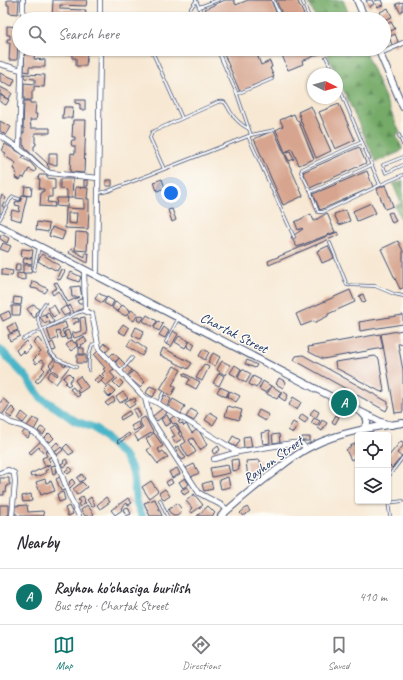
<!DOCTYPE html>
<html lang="en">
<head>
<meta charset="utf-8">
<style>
	body { margin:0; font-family:Caveat,sans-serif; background:#f2f2f3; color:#2b2b33 }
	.controls { position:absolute; right:12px; bottom:12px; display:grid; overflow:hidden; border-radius:4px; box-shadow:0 1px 3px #0004 }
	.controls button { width:36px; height:36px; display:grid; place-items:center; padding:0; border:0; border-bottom:1px solid #e1e1e2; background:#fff; color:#2b2b33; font:20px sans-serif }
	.compass { position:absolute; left:307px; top:68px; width:36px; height:36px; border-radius:50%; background:#fff; box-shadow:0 1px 3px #0004; rotate:95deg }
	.you { position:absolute; left:171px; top:193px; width:14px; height:14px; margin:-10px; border:3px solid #fff; border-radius:50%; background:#1a73e8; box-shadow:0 0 0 6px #1a73e833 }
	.badge { display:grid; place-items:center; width:26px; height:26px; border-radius:50%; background:#0f766e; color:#fff; font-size:13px; font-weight:700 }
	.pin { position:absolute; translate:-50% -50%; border:2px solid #fff; box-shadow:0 1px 4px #0006 }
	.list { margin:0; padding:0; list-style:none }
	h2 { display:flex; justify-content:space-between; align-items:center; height:52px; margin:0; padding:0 16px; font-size:17px }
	h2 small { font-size:13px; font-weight:400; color:#7c7c81 }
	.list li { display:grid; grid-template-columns:26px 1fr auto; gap:12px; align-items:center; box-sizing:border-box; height:56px; padding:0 16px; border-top:1px solid #e1e1e2 }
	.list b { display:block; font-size:15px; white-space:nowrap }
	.list p { margin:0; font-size:13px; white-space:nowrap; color:#7c7c81 }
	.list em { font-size:13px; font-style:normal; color:#7c7c81 }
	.icon { flex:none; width:22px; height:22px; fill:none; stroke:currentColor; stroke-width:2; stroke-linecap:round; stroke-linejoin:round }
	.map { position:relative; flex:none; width:403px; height:516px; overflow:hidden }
	.search { position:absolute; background:#fff; box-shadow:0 1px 3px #0004; left:12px; right:12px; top:12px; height:44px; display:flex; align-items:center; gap:10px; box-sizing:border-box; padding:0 14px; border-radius:22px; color:#7c7c81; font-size:15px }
	.sheet { height:108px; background:#fff }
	nav { display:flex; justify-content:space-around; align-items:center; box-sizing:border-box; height:56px; border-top:1px solid #e1e1e2; background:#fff; font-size:11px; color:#7c7c81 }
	nav a { display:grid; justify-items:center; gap:2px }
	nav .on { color:#0f766e }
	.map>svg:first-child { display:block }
	.forest { fill:url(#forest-firs); stroke:#486c62 }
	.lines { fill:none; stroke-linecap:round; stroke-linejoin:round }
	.river { stroke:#4bb5c8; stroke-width:8 }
	.building { fill:#d7a58f; fill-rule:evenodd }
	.lane-casing { stroke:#3c4b70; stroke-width:3.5 }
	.street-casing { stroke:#3c4b70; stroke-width:6 }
	.secondary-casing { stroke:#3c4b70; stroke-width:8 }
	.lane { stroke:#fff; stroke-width:2 }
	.street { stroke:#fff; stroke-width:4.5 }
	.secondary { stroke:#fff; stroke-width:6 }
	.labels { text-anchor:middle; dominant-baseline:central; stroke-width:3; stroke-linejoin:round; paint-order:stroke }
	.street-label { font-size:14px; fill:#1b2f5e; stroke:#fdfcf7 }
</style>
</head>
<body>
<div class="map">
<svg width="403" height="516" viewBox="0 0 403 516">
	<defs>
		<pattern id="forest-firs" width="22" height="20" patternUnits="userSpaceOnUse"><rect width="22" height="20" fill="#74aa67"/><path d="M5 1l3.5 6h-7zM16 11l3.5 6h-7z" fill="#5e8b58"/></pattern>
	</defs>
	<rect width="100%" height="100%" fill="#fdfcf7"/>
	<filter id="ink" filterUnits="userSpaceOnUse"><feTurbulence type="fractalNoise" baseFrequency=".025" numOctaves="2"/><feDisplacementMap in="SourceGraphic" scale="8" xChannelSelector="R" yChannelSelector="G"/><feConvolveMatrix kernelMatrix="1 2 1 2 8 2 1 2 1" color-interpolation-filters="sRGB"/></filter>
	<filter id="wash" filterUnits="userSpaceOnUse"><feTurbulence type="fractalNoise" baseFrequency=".012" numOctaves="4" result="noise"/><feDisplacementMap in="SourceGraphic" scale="16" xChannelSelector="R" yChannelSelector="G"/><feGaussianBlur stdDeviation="0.9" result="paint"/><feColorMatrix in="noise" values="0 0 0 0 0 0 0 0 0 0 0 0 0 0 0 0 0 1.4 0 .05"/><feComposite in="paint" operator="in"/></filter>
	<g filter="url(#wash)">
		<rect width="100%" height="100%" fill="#f7e8d3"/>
		<path class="forest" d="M308,0H343L351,19H316Z
			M329,49H364L400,133L396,135L402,148V150L400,152L376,162L327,54L331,52Z
			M403,180V224L395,206L401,203L393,184Z"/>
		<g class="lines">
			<path class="river" d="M0,349L26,377L41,398L57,408L75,421L95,428L125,457L133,471L136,502L142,516"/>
		</g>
		<g id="blocks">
			<path class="building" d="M7,0H19L18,14L9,13V5H7Z
				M53,0H87L86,6L60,5V9L86,10L85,19H52Z
				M225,0H234L236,5L248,0H271L279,19H253L251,14L242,17V19H210L205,9Z
				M276,0H297L306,19H284Z
				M366,0H372L374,4L369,7Z
				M378,0H381L383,5L377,7L375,1Z
				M403,2V10L400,12L396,4Z
				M388,8L392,17L384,20L380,12Z
				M26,14H34L33,19H26Z
				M391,22L395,29L388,32L385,25Z
				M7,26L19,27L17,60H9L10,43H7V39H10V35H7Z
				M395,34L399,44L393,47L389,37Z
				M25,49H35L34,59L45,60V67H29V72L24,71Z
				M51,49H86V54H87L86,66H76V58H72V53H51Z
				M222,49H255L261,65L270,61L272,67L270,68L274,77L240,92Z
				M264,49H323L324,52L302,61L303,64L288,70L280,50L267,56Z
				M0,73L15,79L12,86L0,81Z
				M24,74L45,75L44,87L34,86V91H32V100H24V83L35,84V79L24,78Z
				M0,87L12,93L9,99L0,94Z
				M0,95L9,100L6,105L0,102Z
				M75,100H85V110H80V104L75,103Z
				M24,101H30V103H36L35,114H37L36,120H30L31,128H50V133H35V143H36V145L34,146V151L48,164L47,165L49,167V171L25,148V146H23V138H21V133H24V128H23Z
				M339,104L355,140L335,149L319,112Z
				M311,106L331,151L316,158L300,119H301L298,112Z
				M64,107H73L72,118H62V115H63Z
				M294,114L297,121L298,120L314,159L299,165L292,149L285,152L276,130L283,126L280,120Z
				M73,120H86L84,173L70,172L71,153L75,154V146H72L71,143L72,140H75V137H72Z
				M0,121L11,127L6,135L0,131Z
				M274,130L303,196L283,205L254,139Z
				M5,144L24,155L22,158L30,162L36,169L35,172L29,169L24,178L22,177L20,180L15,178L17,174L15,173L16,170L13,169L16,163L4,156L6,153L2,151Z
				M359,147L366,163L310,188L303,172Z
				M290,151L294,159L289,161L285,153Z
				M49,153H57V165L49,164Z
				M367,171L373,187L320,210L313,194Z
				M39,175H47V178L55,179V189H52V197H48L47,202L55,203L54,207L40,206L41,192L44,191V189H39L40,179H38Z
				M60,179H73L72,198H67V190L60,189Z
				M162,179L165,188L157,191L154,182Z
				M84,180H88V186H84Z
				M106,180H112V186H106Z
				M385,185L393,206L385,209L377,189Z
				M25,186L32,187L31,196L24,195Z
				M76,187L88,188L87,199H89V209L88,229L65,228L66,208L84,209V199L75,198ZM68,213H77L76,224L68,223Z
				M2,195L6,198L2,206L5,208L2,214L0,213V199Z
				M22,195L27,196L21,221L10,218L12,210L19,212L20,206L15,205L16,201L20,202Z
				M57,198H68L67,207L56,206Z
				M371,203L376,213L357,221L353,211Z
				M172,209L176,220L172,222L168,210Z
				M346,210L350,221L339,225L334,214Z
				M392,212L396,221L392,223L388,213Z
				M327,213L335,232L297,247L291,237L303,229L302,228L298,230L295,222L311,214L314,221Z
				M37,222L49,224L48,232L36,230Z
				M52,227L65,232L62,240L49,236Z
				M76,232L88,233L87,251L75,250Z
				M337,232L339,235L269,265L268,261Z
				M1,234L9,238L7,243L0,239Z
				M398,241L403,251V288L400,289L381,249Z
				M3,243L11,246L8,252L0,249Z
				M328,246L334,258L322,263L317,251Z
				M22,249L33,250L32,258L21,256Z
				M71,249L85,257V253H89L88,263L69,253Z
				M42,254L60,266L57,271L50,267L49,268L38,261Z
				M24,258H32V264L23,263Z
				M16,264H20V271H15Z
				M23,265H32L31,273H23Z
				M2,269L13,271L12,276L2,275Z
				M61,269L65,271L60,280L57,278Z
				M71,272L81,277L79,282L68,278Z
				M17,273L25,274V280L17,279Z
				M32,281L39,283V284L48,289L45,293L37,289L31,288Z
				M57,282L68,302L79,297H72L71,287L80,286L82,298L77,301L79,304L83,302V308L74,313L70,305L67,307L58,291L53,295L51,291L57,288L54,283Z
				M350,290L355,302L328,314V316L314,323V321L301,326L296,314Z
				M98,293L106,297L102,303L95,299Z
				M363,294L366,302L363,303L359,296Z
				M14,297L22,298L21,305L13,304Z
				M107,297L114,301L111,307L104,303Z
				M115,302L121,305L118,312L112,308Z
				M34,304L39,310L35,313L37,316L34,318L27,309Z
				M54,305L59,314L53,317L48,308Z
				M122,305L130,310L126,316L118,312Z
				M12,306H21L20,315H12Z
				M66,306L70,313L64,316L60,310Z
				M131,310L138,314L134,321L128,317Z
				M9,311L11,317L3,321L0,315Z
				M48,312L54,322L50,324L49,321L45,324L40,317L44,314L47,318L45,314Z
				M139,315L144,317L141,322L137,320Z
				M147,315L157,321L153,327L143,321Z
				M403,315V324L360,331L359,322Z
				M85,317L87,334L74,338L72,332H74L75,333L81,331L80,318Z
				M78,318L79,322H75V324H73L72,319Z
				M158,321L163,324L159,331L154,328Z
				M65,322L67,328L62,330L65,337L62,338L59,331L56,332L58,338L51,341L47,329Z
				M15,323L18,330L10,333L7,327Z
				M123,324L129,328L125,335L118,331Z
				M136,327L144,331L140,339L132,335Z
				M164,327L169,331L165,338L159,335Z
				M68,330L71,338L67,340L64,332Z
				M403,330V343L398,344L403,370V412L395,413L381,334Z
				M18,331L20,336L10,341L8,335Z
				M173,331L178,334L171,347L166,344Z
				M380,334L383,348L323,359L309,352L308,347Z
				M179,336L189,341L185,348L175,342Z
				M84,337L87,342L81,345L82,346L79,348L76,341Z
				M38,338L49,352L47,353L54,359L49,365L51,367L38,383L35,381L45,370L42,367L45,363L41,360L36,364L33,360L41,352L33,343Z
				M131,339L146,349L142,356L127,346Z
				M72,340L74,343L75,342L77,346L71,351L66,345Z
				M26,341L31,348L25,354L23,351L19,355L16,350Z
				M190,341L195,344L192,350L187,347Z
				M53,342L56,350L52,351L49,344Z
				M105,343L110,347L106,352L101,348Z
				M79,348H84V354H79Z
				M163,348L192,363L188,369L160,355Z
				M203,349L209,352L205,360L199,356Z
				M99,350L115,368L110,372L115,378L106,386L101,381L105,377L102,374L105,371L103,369L105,368L94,355Z
				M113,353L119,358L115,362L109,357Z
				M213,353L220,357L215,366L208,362Z
				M77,355H86V363H77Z
				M303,355L388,402V407L386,411L294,360L296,356Z
				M375,356L379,359L384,391L381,392L336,368L335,362Z
				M119,358L126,365L122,369L115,363Z
				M57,360L65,366L66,364L70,366L56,384L47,377L51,371L57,376L58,374L51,369Z
				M247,360L257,365L255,368L245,364Z
				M222,361L230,365L225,375L217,370Z
				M204,364L209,367L202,381L196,378Z
				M235,365L241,369L237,377L230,373Z
				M127,366L132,370L127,376L122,371Z
				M174,366L181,370L172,385L176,387L171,396L160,389Z
				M242,369L251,374L246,383L238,378Z
				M133,371L145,382L140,387L128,377Z
				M69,373L73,377L69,382L71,384L68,386L65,383L67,382L63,378Z
				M184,373L200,382L196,389L187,384L190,379L183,375Z
				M219,373L224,376L219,386L213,383Z
				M100,375L103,379L98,384L94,380Z
				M80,376L88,387L79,393L77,390L80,388L75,380Z
				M253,376L261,380L256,388L249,384Z
				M118,378L123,383L119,388L113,382Z
				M279,378L286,382L283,388L276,384Z
				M263,381L271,386L266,393L259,389Z
				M109,386L115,391L109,397L104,391Z
				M150,386L157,389L153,397L146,393Z
				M272,386L281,392L277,399L267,394Z
				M73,387L75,390H76L80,395L77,397L70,389Z
				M220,387L229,391L226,397L217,392Z
				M230,391L240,396L236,402L227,397Z
				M283,391L288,395L285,401L279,397Z
				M123,392L128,398L120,403L116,397Z
				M165,395L171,399L167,406L160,402Z
				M113,397L115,401L108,406L105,403Z
				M293,397L301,402L297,410L289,405Z
				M135,398L136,401L134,402L135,404L129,408L125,402L130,399L132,400Z
				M3,399L10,404L2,415L0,414V403Z
				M173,399L185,406L181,414L168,407Z
				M228,406L242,410L239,420L225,416Z
				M12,407L16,411L11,418L6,414Z
				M137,408L141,416L137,418L133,410Z
				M163,408L167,413L157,421L153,416Z
				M191,409L198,413L194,421L186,417Z
				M314,409L319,412L316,418L310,414Z
				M259,410L269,415L265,421L256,416Z
				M129,411L131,414L121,420L120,417Z
				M22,412L28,417L23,423L18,419Z
				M210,412L218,417L213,425L205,420Z
				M302,414L308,418L305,423L299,419Z
				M167,415L171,423L165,426L161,419Z
				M176,415L180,421L178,422L180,424L182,423L184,426L186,424L192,433L198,429L207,445L200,450L193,438L189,440L196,452L188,457L181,445L186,442L176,423L173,424L170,419Z
				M336,415L339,417L335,424L332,422Z
				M145,417L153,432L138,441L134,434L143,428L139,420Z
				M33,418L39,421L34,430L27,426Z
				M314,418L320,421L317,426L311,423Z
				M322,420L327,423L322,431L318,428Z
				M138,422L141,427L134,431L131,426Z
				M293,422L298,425L293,433L288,430Z
				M175,425L180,432L178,433L182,439L175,443L172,437L175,436L170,428Z
				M41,427L46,430L43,435L38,431Z
				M25,430L30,434L28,438L22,434Z
				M269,431L270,443L263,444L261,433Z
				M49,433L54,438L50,442L45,437Z
				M129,433L130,435L119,443L117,441Z
				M154,433L163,446L158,449L160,453L163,451L168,457L158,464L147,450L151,447L146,439Z
				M279,434L280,442L273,443L272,435Z
				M233,436L240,440L236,447L229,443Z
				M250,436L252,447L244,448L243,437Z
				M302,437H310V441H302Z
				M41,441L48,449L44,453L39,447L31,454L29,452Z
				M401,441L403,442V446L397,453L402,457L392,468L388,464V457Z
				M57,442L60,446L55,451L52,447Z
				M357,443H358V456L351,460L346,450L351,447L350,446Z
				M67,444L74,452L69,455L63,448Z
				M178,446L186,458L182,460L175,448Z
				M218,446L220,450L214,454L212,451Z
				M61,447L63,450L57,455L54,453Z
				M286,447L288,450L280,456L278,453Z
				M48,451L51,457L48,458L51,464L45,466L42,458L47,456L45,452Z
				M66,459L69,463L63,467L61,464L64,462L63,461Z
				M238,459L239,470L232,471L231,460Z
				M260,460L262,475L252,477V478H248L246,461Z
				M194,464L199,473L191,477L186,468Z
				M49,465L50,468L45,471L46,473L36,477L35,475L31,477L30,474Z
				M55,465L57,472L53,474L51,466Z
				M228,465L230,473L212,477L210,468Z
				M70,467L73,470L68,474L65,471Z
				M177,468L180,474L172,478L169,472Z
				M82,474L85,479L80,482L77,478Z
				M60,477L65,490L61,491L56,479Z
				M228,477L230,487L221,489L219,480Z
				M0,478H9V483H10V485H7L6,492L4,491V495H0Z
				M185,478L189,484L183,488L179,482Z
				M45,479L46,483L51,481L55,491L46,494V493L41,495L36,482Z
				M72,479L75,483L70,488L68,486L70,483L69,482Z
				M171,479L173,483L168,486L166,482Z
				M151,481L158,491L149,498L142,487Z
				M211,481L213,489L204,491L202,484Z
				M82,482L87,487L77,495L73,489Z
				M187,487L190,491L184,495L181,490Z
				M165,489L170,496L164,500L159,493Z
				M63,492L65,500L59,502L57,494Z
				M31,494L32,501L23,502L22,496Z
				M194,494L203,505L192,513L190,510L192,508L186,501Z
				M83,496L85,500L84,501L86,503L80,507L78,504L80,502L78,500Z
				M91,497L95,505L92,507L87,500Z
				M106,497L110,502L100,509L97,505Z
				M128,498L132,503L128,505L127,503L121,508L122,510L115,515L111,510Z
				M155,499L162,516H150L144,503Z
				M177,503L183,511L177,516H173L168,510Z
				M0,505H9V515H7V516H0Z
				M27,505L28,512L43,511L44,516H17V514H15L14,506Z
				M87,505L94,514L91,516H85L81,510Z
				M69,506L73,514L68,516L65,508Z
				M208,506L215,513L212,516H197Z
				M128,507L131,514L126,516L123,509Z
				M247,507L250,511L243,516L240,513Z"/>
		</g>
	</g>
	<g filter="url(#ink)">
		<use href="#blocks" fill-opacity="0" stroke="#3c4b70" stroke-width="1"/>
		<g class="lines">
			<g class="lane-casing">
				<path id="lane" d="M196,0L204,19
					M273,0L281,19
					M302,0L310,19
					M199,7L218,0
					M183,19L196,1
					M151,49L182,118
					M217,49L237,94L251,135
					M326,57L334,74
					M337,82L380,185L403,175
					M237,94L272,79
					M399,135L403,145
					M248,136L294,237
					M362,142L302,169L301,172L311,192L318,212H323L380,185
					M403,157L383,165L386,173L403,165
					M164,169L150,138L152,132L218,102C221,101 222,101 224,102C227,104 228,108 230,111C234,118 241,125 249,129
					M311,192L372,165
					M99,193L108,191L251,135L270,131L274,130
					M0,219L10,200L13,197L19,199
					M330,243L347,285L375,286L394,294L403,296
					M34,270L39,247
					M45,303C41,309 38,313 38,320L52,354L57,359L76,367
					M23,339L77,313L84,311
					M166,342L178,319
					M89,370C88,361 89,353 92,345L97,343
					M121,371L132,358
					M159,402L163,393
					M388,477L403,457
					M160,500L167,516
					M388,501L390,516
					M388,503L403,501"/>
			</g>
			<g class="street-casing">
				<path id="street" d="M23,19V0
					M100,19V0
					M380,53L403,43
					M0,64L21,70
					M0,136C11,142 20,149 30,157C36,163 42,169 50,173L98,178
					M19,148L22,49
					M84,269L85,311L92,314L99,349L145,398L154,401L238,452L293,443L302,444L306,449
					M96,275L97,269L100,49
					M145,398L150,418L199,493L223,506L227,510
					M0,416L11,423L22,426L35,433L48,446L57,462L69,495L79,516
					M214,459L238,452
					M0,473L8,470L14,473L15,482L12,516"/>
			</g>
			<g class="secondary-casing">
				<path id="secondary" d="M357,0L365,19
					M378,49L403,107
					M0,226L361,412L381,422L392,425
					M361,430C369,426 369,419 363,414
					M221,516C239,500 258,484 278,469C289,460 301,451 314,445C341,432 373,427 403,423"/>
			</g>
			<use href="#lane" class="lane"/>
			<use href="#street" class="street"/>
			<use href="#secondary" class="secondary"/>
		</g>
	</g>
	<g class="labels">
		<g class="street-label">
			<text transform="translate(234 333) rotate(27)">Chartak Street</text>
			<text transform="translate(273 460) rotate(-36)">Rayhon Street</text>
		</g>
	</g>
</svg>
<div class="controls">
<button><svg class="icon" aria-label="locate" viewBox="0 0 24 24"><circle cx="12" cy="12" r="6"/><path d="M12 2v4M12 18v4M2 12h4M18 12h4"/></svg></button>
<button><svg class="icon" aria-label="layers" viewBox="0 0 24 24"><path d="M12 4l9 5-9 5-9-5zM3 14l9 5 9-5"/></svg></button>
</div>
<svg class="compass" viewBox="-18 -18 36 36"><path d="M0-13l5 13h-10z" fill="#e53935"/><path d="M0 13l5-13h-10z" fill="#7c7c81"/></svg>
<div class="you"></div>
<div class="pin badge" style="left:344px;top:403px">A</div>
<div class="search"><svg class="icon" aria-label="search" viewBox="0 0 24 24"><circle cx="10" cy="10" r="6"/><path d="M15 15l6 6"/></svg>Search here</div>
</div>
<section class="sheet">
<h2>Nearby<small></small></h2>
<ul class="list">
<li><span class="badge">A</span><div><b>Rayhon ko'chasiga burilish</b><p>Bus stop · Chartak Street</p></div><em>410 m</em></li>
</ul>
</section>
<nav>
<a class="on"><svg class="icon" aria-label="map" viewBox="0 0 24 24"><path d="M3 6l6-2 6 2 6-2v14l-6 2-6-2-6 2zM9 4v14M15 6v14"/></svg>Map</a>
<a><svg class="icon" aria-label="directions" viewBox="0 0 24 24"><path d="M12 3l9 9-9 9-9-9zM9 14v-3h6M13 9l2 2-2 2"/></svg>Directions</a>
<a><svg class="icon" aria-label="saved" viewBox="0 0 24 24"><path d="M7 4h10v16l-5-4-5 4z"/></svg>Saved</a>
</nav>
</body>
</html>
